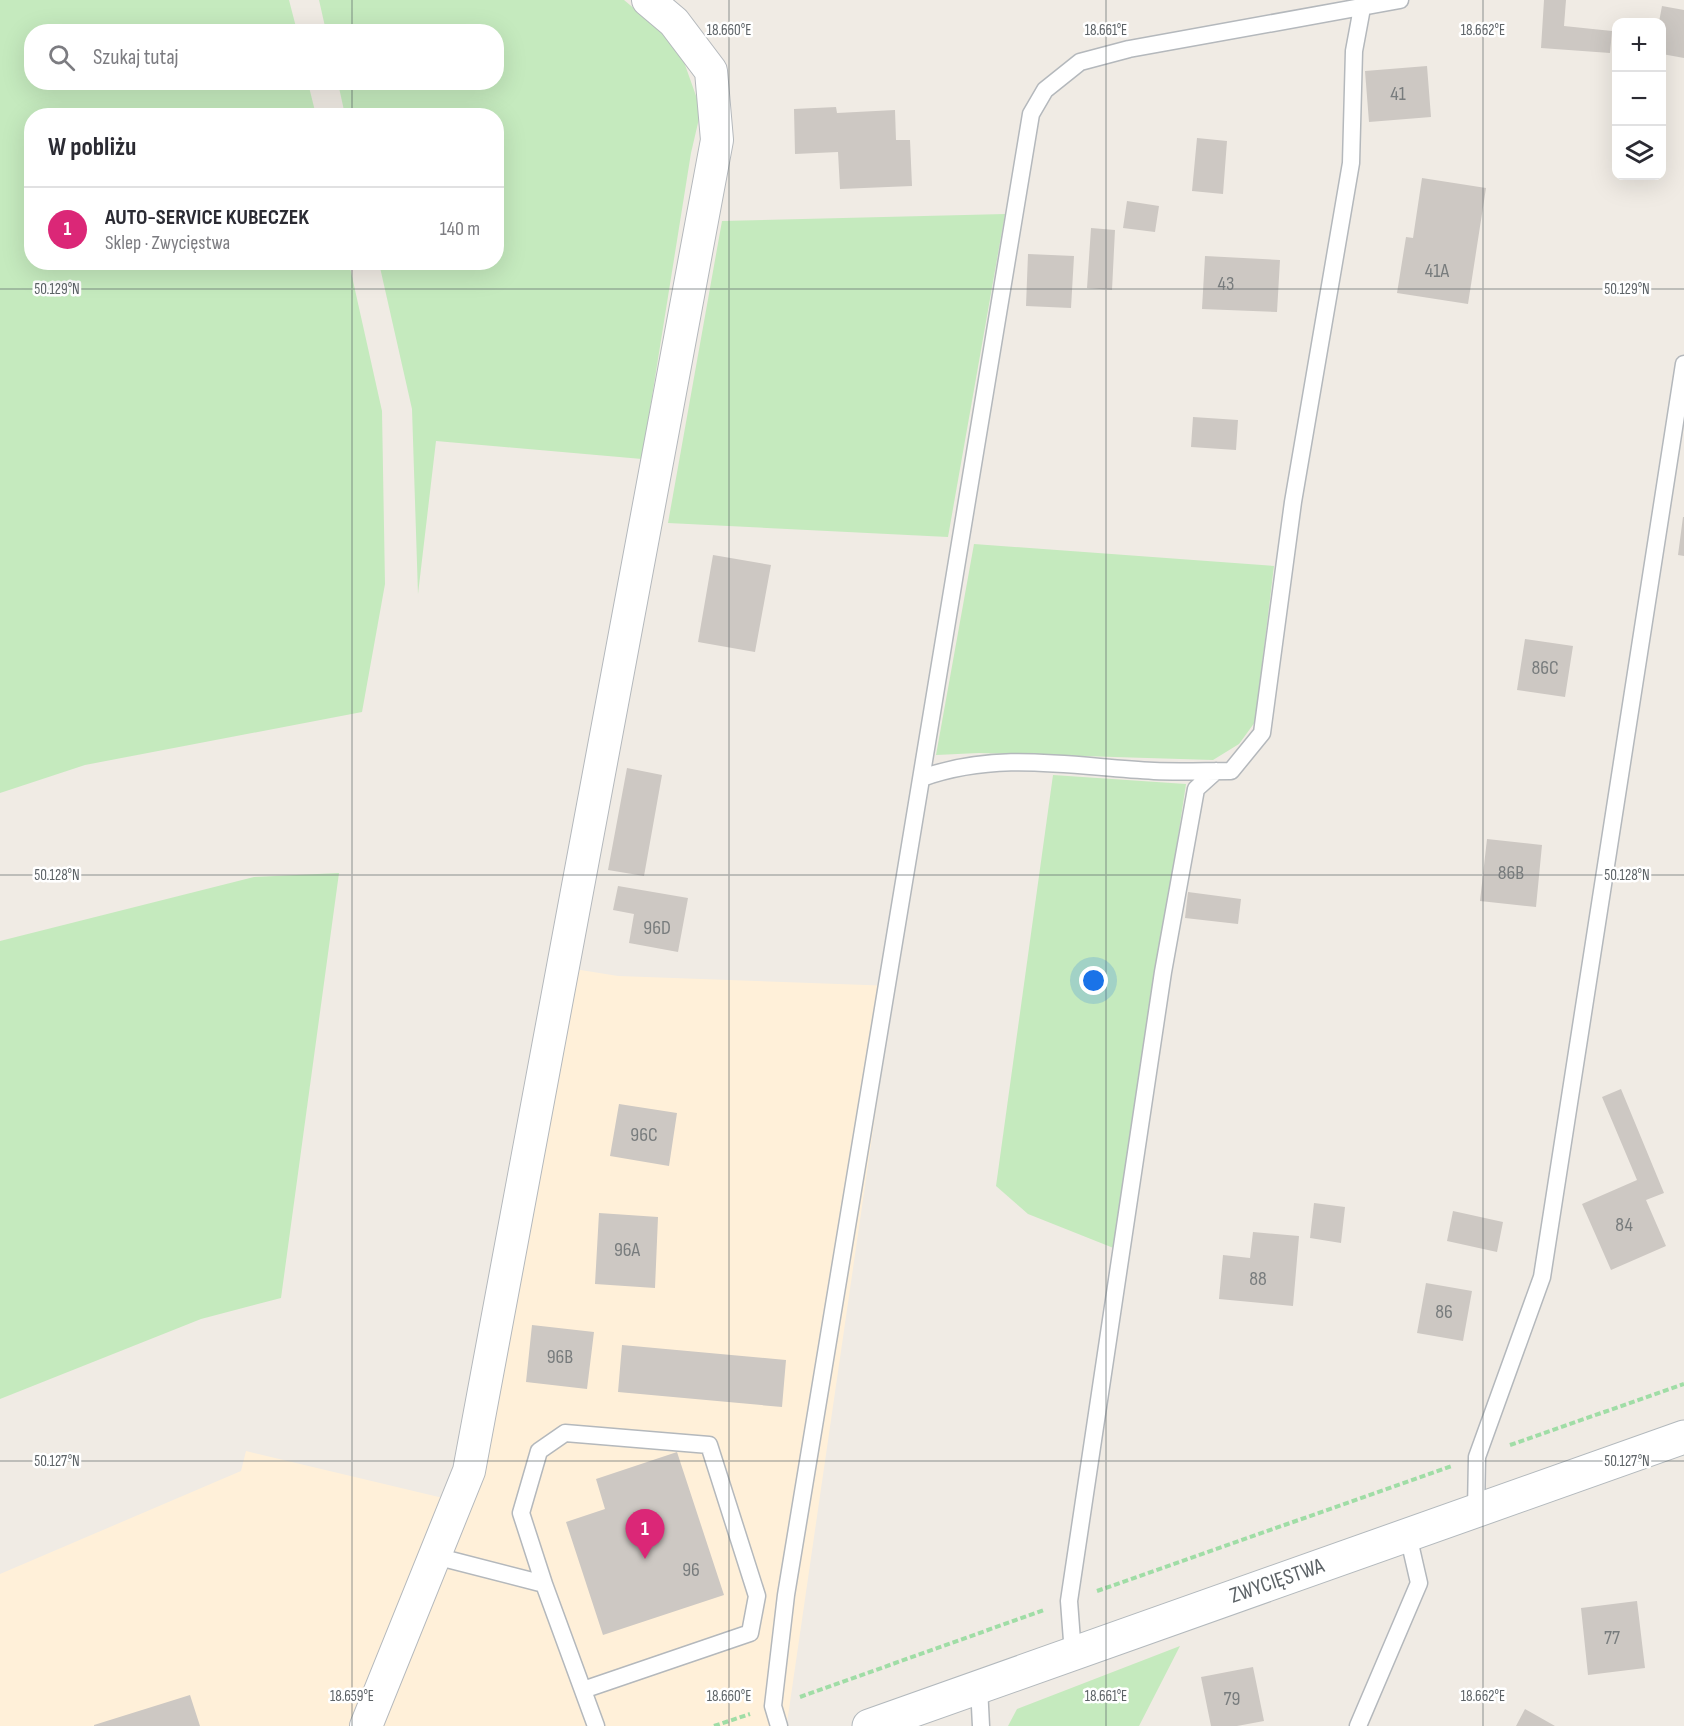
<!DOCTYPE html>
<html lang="pl">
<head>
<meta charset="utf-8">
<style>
	body { margin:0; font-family:"Sofia Sans Condensed",sans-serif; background:#f7f7f7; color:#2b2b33 }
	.controls { position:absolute; right:18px; top:18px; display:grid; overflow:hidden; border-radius:12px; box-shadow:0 6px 24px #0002 }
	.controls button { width:54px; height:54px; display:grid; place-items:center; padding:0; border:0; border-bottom:2px solid #e1e1e2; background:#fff; color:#2b2b33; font:30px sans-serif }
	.you { position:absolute; left:1094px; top:981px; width:21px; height:21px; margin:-15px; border:4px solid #fff; border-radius:50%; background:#1a73e8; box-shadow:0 0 0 9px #1a73e833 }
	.badge { display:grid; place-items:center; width:39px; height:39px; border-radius:50%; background:#db2777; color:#fff; font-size:20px; font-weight:700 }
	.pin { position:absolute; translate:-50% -50px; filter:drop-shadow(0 2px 3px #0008) }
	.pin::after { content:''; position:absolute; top:32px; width:21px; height:18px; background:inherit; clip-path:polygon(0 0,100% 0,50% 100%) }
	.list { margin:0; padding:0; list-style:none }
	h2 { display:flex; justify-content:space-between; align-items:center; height:78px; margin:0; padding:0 24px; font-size:26px }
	h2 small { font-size:20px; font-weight:400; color:#7c7c81 }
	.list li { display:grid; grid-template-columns:39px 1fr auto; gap:18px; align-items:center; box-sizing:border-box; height:84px; padding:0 24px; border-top:2px solid #e1e1e2 }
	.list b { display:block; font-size:22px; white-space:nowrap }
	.list p { margin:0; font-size:20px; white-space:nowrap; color:#7c7c81 }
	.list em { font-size:20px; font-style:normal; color:#7c7c81 }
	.icon { flex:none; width:33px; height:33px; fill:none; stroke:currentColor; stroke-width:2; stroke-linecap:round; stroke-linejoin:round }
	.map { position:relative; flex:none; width:1684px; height:1726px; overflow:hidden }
	.search { position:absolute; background:#fff; box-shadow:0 6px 24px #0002; left:24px; top:24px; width:480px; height:66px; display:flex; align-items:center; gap:15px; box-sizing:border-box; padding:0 21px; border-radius:24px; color:#7c7c81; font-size:22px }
	.panel { position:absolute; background:#fff; box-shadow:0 6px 24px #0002; left:24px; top:108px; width:480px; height:162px; border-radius:24px }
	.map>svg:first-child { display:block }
	.commercial { fill:#fff0d9 }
	.green { fill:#c5eabe }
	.building { fill:#cdc8c3 }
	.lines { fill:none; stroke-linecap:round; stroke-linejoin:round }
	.service-casing { stroke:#b4b8bc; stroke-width:19 }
	.minor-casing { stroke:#b4b8bc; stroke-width:34 }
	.secondary-casing { stroke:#b3b9bd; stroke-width:35 }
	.path { stroke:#a0dda6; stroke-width:4; stroke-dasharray:6 3; stroke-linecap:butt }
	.service { stroke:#fff; stroke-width:16 }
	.minor { stroke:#fff; stroke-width:32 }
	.secondary { stroke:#fff; stroke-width:33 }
	.ticks { fill:none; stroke:#5c6266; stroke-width:1.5; stroke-opacity:0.45 }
	.labels { text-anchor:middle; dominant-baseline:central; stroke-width:5; stroke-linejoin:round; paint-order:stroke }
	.number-label { font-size:20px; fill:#787c7d }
	.street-label { font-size:22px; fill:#5c6266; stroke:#fff }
	.ticks-label { font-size:15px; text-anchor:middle; fill:#5c6266; stroke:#fff; stroke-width:5; stroke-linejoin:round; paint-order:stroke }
</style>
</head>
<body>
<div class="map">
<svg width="1684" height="1726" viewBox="0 0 1684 1726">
	<rect width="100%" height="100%" fill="#f0ebe4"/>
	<path class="commercial" d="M562,967L618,976L894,986L787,1723L780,1726H0V1574L241,1471L246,1451L443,1498L455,1476Z"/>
	<path class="green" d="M0,0H289L297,31L32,32V82L308,83L316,115L32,116V262L349,263L382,411L385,584L362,712L85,765L0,793Z
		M319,0H624L678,45L701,110L691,153L642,459L436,441L418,594L412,409L379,263L496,262V116L345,115L338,83L496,82V32L326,31Z
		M1005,214L948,537L668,523L722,221Z
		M974,544L1274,566L1255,722L1239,744L1213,760L979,753L936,755Z
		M1053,775L1186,784L1116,1249L1028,1214L996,1186Z
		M339,873L281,1298L201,1319L0,1399V941L254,877Z
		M1180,1646L1139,1726H1008L1017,1709Z"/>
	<path class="building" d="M1544,0H1566L1564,26L1612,31L1610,53L1541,48Z
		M1662,6L1684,10V58L1662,54V22H1659Z
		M1427,66L1431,117L1369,122L1365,71Z
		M836,107L837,113L895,110L896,140H910L912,186L840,189L838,152L795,154L794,109Z
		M1197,138L1227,141L1223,194L1192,191Z
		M1422,178L1486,188L1468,304L1397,293L1406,237L1413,238Z
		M1127,201L1159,206L1155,232L1123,228Z
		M1091,228L1115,230L1112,290L1087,288Z
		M1028,254L1074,256L1071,308L1026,306Z
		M1205,256L1280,260L1277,312L1202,309Z
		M1193,417L1238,420L1236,450L1191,447Z
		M1683,517H1684V556L1678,555Z
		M713,555L771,565L755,652L698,642Z
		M1525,639L1573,646L1565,697L1517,690Z
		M627,768L662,775L644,876L608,870Z
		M1487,839L1542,845L1536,907L1480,901Z
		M618,886L688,898L678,952L629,943L634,914L613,910Z
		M1188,892L1241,899L1238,924L1185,918Z
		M1621,1089L1664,1193L1646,1200L1666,1246L1611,1270L1582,1204L1637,1180L1602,1097Z
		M619,1104L677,1113L669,1166L610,1156Z
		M1314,1203L1345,1207L1341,1243L1310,1238Z
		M1453,1211L1503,1222L1497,1252L1447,1241Z
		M599,1213L658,1217L655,1288L595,1284Z
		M1253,1232L1299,1236L1293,1306L1219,1299L1223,1255L1250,1258Z
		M1426,1283L1472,1291L1463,1341L1417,1333Z
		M532,1325L594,1332L587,1389L526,1382Z
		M622,1345L786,1360L782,1407L618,1392Z
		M677,1452L724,1595L603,1635L566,1522L605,1509L596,1479Z
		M1637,1601L1645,1668L1588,1675L1581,1608Z
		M1253,1667L1264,1721L1237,1726H1211L1201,1677Z
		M190,1695L200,1726H94V1725Z
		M1525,1709L1555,1726H1516Z"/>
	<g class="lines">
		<g class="service-casing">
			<path id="service" d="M922,778C1000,750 1074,767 1154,771C1179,772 1206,771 1231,771L1262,733L1293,502L1351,163L1354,51L1362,8
				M1476,1510L1477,1457L1542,1277L1684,364
				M435,1556L544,1584L596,1726
				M544,1584L521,1513L539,1451L565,1433L709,1445L757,1596L750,1633L583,1690
				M1073,1654L1069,1601L1163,972L1196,789L1216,771
				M979,1687L981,1726
				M779,1726L773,1706L786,1595L1031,114L1045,90L1080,62L1129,49L1400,0
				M1358,1726L1419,1583L1408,1535"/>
		</g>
		<g class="minor-casing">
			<path id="minor" d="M366,1726L469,1471L717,140L711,71L674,22L648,0"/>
		</g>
		<g class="secondary-casing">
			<path id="secondary" d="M869,1726L1684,1437"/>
		</g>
		<path class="path" d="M1510,1445L1684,1384
			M1097,1591L1452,1466
			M800,1697L1044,1610
			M714,1726L750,1714"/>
		<use href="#service" class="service"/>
		<use href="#minor" class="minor"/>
		<use href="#secondary" class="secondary"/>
	</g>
	<path class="ticks" d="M352,0V32M729,0V1726M1106,0V1726M1483,0V1726M352,82V116M352,262V1726M0,289H1684M0,875H1684M0,1461H1684"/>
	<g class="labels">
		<g class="number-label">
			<text x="1398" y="94">41</text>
			<text x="1437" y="271">41A</text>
			<text x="1226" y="284">43</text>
			<text x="1545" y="668">86C</text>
			<text x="1511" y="873">86B</text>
			<text x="657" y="928">96D</text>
			<text x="644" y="1135">96C</text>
			<text x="1624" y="1225">84</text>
			<text x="627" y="1250">96A</text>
			<text x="1258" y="1279">88</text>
			<text x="1444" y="1312">86</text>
			<text x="560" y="1357">96B</text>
			<text x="691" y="1570">96</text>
			<text x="1612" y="1638">77</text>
			<text x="1232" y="1699">79</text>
		</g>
		<g class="street-label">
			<text transform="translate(1277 1581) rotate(-19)">ZWYCIĘSTWA</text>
		</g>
	</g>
	<g class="ticks-label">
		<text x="729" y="35">18.660°E</text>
		<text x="1106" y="35">18.661°E</text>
		<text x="1483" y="35">18.662°E</text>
		<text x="57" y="294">50.129°N</text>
		<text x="1627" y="294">50.129°N</text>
		<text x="57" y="880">50.128°N</text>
		<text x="1627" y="880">50.128°N</text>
		<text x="57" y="1466">50.127°N</text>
		<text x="1627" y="1466">50.127°N</text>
		<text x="352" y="1701">18.659°E</text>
		<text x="729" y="1701">18.660°E</text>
		<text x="1106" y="1701">18.661°E</text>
		<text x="1483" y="1701">18.662°E</text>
	</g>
</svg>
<div class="controls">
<button>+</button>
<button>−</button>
<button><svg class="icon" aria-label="layers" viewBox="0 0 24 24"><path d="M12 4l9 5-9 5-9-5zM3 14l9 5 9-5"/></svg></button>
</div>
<div class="you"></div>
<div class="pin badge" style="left:645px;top:1559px">1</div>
<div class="search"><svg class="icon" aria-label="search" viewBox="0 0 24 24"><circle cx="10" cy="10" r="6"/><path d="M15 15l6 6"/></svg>Szukaj tutaj</div>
<section class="panel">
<h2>W pobliżu<small></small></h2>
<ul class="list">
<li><span class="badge">1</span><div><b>AUTO-SERVICE KUBECZEK</b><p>Sklep · Zwycięstwa</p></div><em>140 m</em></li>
</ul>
</section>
</div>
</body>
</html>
